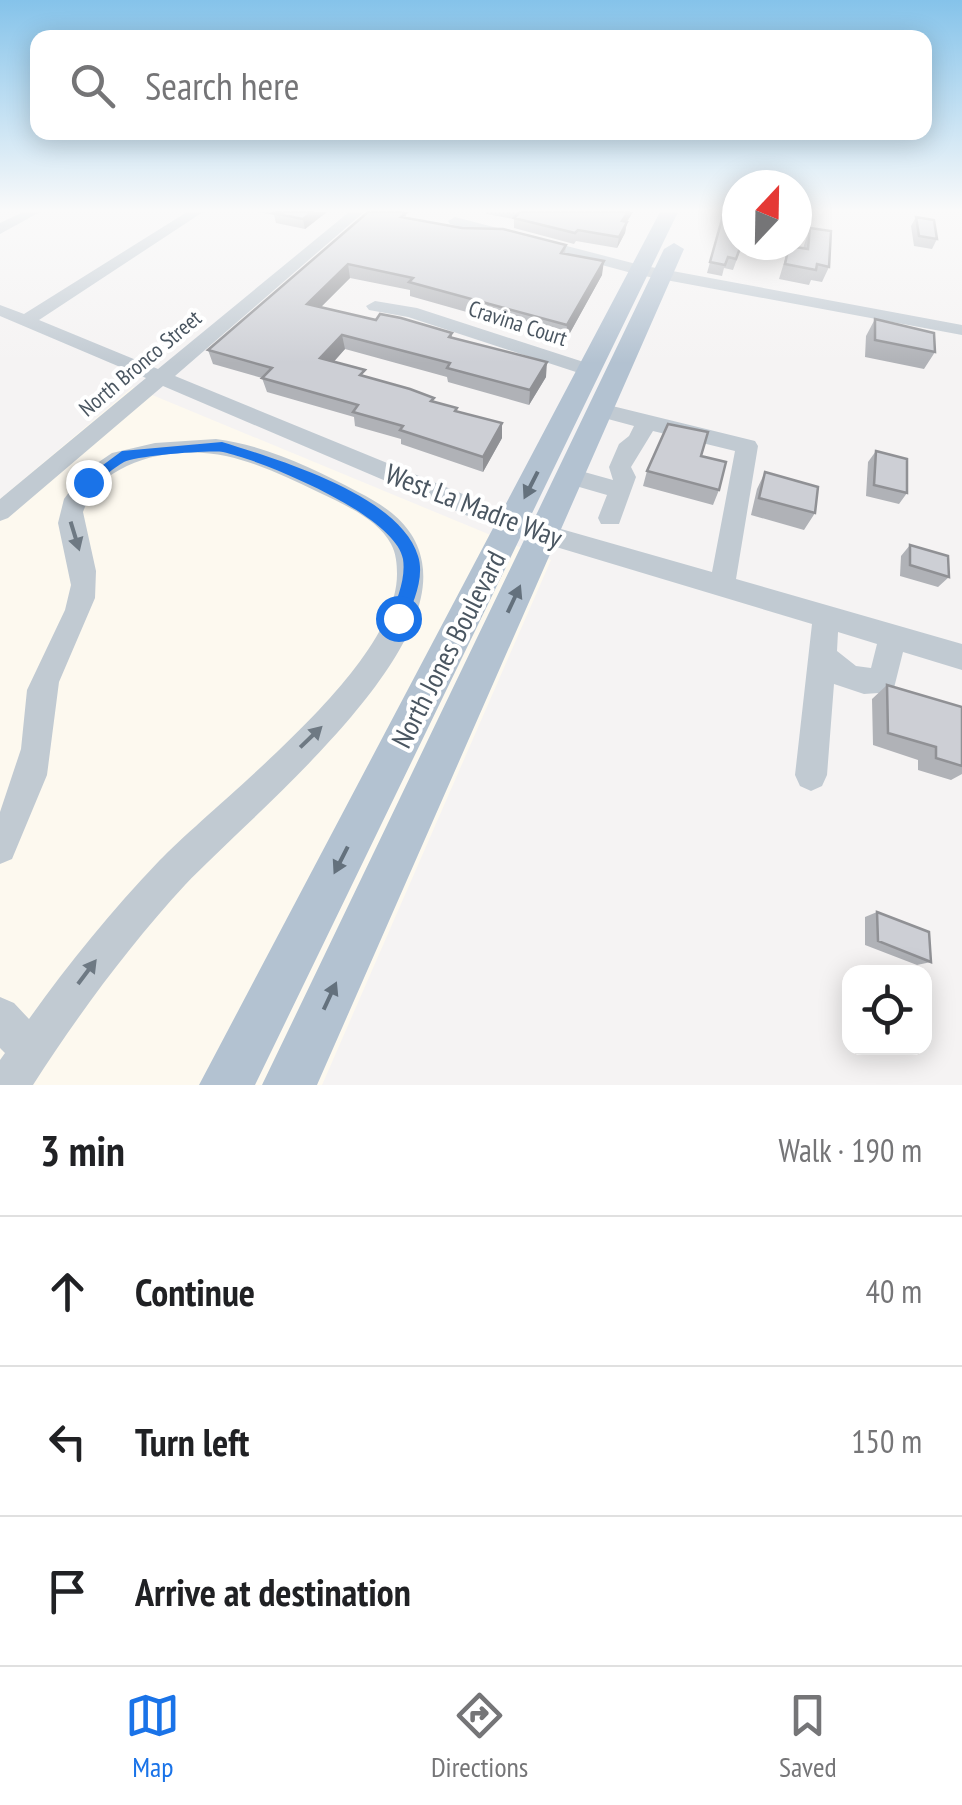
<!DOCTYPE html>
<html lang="en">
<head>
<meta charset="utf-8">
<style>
	body { margin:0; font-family:"PT Sans Narrow",sans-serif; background:#f6f6f6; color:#202124 }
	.controls { position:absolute; right:30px; bottom:30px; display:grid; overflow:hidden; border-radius:20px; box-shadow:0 5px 25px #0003 }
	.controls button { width:90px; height:90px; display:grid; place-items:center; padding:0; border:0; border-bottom:2px solid #e0e0e0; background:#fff; color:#202124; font:50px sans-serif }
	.compass { position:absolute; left:722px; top:170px; width:90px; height:90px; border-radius:50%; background:#fff; box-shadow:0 5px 25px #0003; rotate:22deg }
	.stop { position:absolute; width:30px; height:30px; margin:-22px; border:8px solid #1a73e8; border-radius:50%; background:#fff }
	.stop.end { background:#1a73e8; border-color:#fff; box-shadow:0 2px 10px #0008 }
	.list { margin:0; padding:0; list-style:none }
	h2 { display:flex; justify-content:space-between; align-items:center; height:130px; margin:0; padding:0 40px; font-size:42px }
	h2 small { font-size:32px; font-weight:400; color:#757577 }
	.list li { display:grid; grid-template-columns:65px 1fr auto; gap:30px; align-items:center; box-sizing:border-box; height:150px; padding:0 40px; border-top:2px solid #e0e0e0 }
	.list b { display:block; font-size:38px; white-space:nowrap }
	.list em { font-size:32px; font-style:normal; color:#757577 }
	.icon { flex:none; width:55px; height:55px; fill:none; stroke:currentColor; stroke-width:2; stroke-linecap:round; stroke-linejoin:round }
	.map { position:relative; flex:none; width:962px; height:1085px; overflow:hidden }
	.search { position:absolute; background:#fff; box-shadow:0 5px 25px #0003; left:30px; right:30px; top:30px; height:110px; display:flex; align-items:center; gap:25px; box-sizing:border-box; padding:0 35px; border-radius:20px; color:#757577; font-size:38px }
	.sheet { height:580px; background:#fff }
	nav { display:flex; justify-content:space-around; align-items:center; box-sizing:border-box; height:140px; border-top:2px solid #e0e0e0; background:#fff; font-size:28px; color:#757577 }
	nav a { display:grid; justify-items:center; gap:5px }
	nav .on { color:#1a73e8 }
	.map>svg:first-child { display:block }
	.commercial { fill:#fdf9ef }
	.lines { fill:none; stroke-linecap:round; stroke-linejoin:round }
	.minor { fill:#c1cad2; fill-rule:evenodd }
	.major { fill:#b3c2d1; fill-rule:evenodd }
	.wall { fill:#b0b2b7 }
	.shaded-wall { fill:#909195 }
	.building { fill:#cdcfd5; stroke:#909195; stroke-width:2.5 }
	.oneway { fill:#64717d }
	.oneway2 { fill:#6e7983 }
	.route { fill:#1a73e8 }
	.labels { text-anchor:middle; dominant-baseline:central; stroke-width:8; stroke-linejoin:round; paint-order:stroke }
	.far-street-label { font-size:22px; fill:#4a5661; stroke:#fff }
	.street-label { font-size:28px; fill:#4a5661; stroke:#fff }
</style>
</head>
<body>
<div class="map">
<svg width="962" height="1085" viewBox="0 0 962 1085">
	<rect width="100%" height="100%" fill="#f5f3f3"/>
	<path class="commercial" d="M133,387L551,560L322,1085H0V499Z"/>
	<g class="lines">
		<path class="minor" d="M23,212H40L0,234V223Z
			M187,212H203L39,320L158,369L349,212H364L175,376L519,517L712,572L735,451L653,431L631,467L636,477L619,524H601L598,518L607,495L562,482L559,476L570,468L613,480L609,467L619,444L629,436L634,426L593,415L590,410L600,403L755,441L758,446L736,579L962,644V670L903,652L893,692L864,694L834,684L827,775L822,786L811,791L800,786L795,775L812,624L503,531L163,386L8,518L0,521V499L146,378L0,316V305L24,314ZM838,632L877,644L871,668L856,666L837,651Z
			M455,217L640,265L962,325V335L639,275L450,224L448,221Z
			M375,301L417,308L596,366L599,370L596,374H582L408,317L369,310L366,306Z
			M216,439C264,445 315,469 358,492C388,507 416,527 422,562C441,663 248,818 185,885C128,947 78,1015 33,1085H0V1060L5,1053L0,1048V997L14,1003L29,1019C69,963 112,910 159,861C222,796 397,667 397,574C397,564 396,553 391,544C378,519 343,504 318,492C289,478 258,463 226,456C177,445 101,458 83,512L96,571L95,598L59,682L47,775L12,859L0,864V812L21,749L27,690L65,610L71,585L58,523L64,499L84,472L112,453L155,443Z"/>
		<path class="major" d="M660,212H678L255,1085H199Z
			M674,243L684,249L317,1085H262L664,249Z"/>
	</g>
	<path class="wall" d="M259,212H327L305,229L276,223L274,215Z
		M487,212H633L627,222L625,233L617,248L576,241L574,244L514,228V219L486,214Z
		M724,212L742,245L733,270L724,268L722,276L707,273Z
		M406,213V218L566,245L565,254L602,275L566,340L410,296V290L350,278L321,307L376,320L452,333V338L546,377L529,405L448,382L447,377L345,349L333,362L366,377L434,402L457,408V412L502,423V438L483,472L401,444V439L355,426L354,417L267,392L262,378L213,364L208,350Z
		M916,217L937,239L932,249L914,246L911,226Z
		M810,228L829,267L822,282L811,280L809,285L779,279L789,246L803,248Z
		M875,319L935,352L924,369L865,357L866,336Z
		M876,451L907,493L899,504L866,496L868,462Z
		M701,456L719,490L713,505L643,486L647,471Z
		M765,472L815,513L804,530L751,515L757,489Z
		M910,545L949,577L938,587L900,576L901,556Z
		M887,685L962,707V774L951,780L918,770V760L873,745L872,699Z
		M877,912L931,962L917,965L865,945V917Z"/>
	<path class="shaded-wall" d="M312,212H327L305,229L303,219Z
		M628,212H633L620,232L622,221Z
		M627,222L625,233L617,248L619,237Z
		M604,261L602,275L566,340L567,325Z
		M348,264L350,278L310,318L307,304Z
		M342,335L345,349L324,373L320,358Z
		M547,362L546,377L529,405L530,390Z
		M502,423V438L483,472V457Z"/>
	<path class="building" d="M275,212H312L303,219L273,213Z
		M368,212H401L406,213L401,217L462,228L503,229L566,245L561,253L604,261L567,325L409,282L413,278L348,264L307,304L376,320L380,314L401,318L452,333L449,337L547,362L530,390L447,368L450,363L342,335L320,358L365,370L360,375L410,389L434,398L431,401L457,408L455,411L502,423L483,457L400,430L403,426L353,412L358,405L262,378L272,368L208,350Z
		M520,212H628L622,221L627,222L619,237L578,230L575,233L514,218Z
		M724,212H737V245H741L736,259L728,257L725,265L710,262Z
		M916,217L934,220L937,239L919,236Z
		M810,228L831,231L829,267L817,264L816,270L785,264L789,246L808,249Z
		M875,319L934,333L935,352L875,340Z
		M668,424L708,432L701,456L726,462L719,490L647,471Z
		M876,451L907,459V493L874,485Z
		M765,472L818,487L815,513L759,498Z
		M910,545L948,556L949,577L910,565Z
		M887,685L962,707V766L936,758V747L888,733Z
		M877,912L929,932L931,962L878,941Z"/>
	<defs><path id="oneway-solid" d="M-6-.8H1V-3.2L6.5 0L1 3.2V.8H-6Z" transform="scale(2.5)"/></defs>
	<g class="oneway">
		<use href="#oneway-solid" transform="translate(531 485) rotate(117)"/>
		<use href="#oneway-solid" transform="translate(514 599) rotate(-65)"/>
		<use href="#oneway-solid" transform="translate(341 860) rotate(117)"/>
		<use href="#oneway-solid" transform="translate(330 996) rotate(-65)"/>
	</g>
	<g class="oneway2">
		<use href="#oneway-solid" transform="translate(75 536) rotate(73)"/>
		<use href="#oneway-solid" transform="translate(311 737) rotate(-44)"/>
		<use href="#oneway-solid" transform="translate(87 972) rotate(-53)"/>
	</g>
	<linearGradient id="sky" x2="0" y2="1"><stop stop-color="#85c3ea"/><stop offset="0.58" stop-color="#fafafa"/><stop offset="1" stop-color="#fafafa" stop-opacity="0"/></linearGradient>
	<rect width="962" height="363" fill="url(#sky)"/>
	<path class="route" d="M222,442C276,459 400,495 418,556C425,577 413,605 404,623L398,626L389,618C397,601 406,578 403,559C395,515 264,461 223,452C208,450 136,456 124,462C113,468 103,478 93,486L88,487L80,482L122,451Z"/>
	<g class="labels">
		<g class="far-street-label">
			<text transform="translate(518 323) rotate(18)">Cravina Court</text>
			<text transform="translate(140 363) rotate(-40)">North Bronco Street</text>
		</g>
		<g class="street-label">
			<text transform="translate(474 505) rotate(21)">West La Madre Way</text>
			<text transform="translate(448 649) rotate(-63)">North Jones Boulevard</text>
		</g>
	</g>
</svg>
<div class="controls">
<button><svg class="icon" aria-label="locate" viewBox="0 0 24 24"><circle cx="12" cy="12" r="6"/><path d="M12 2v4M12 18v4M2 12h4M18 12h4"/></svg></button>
</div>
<svg class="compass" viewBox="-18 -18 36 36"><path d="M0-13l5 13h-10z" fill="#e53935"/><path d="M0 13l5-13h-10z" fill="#757577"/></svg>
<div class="stop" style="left:398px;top:618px"></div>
<div class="stop end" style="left:88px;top:482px"></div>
<div class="search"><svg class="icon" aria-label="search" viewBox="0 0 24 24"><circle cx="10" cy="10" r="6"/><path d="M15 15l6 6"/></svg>Search here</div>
</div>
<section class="sheet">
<h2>3 min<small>Walk · 190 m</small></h2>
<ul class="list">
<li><svg class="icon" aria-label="ahead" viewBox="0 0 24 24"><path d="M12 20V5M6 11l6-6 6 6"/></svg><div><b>Continue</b></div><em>40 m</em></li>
<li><svg class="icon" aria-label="left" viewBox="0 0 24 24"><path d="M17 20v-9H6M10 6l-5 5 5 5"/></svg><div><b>Turn left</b></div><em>150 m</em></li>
<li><svg class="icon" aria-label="arrive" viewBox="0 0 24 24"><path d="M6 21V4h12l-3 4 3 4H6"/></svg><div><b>Arrive at destination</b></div></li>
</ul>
</section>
<nav>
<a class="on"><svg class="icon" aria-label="map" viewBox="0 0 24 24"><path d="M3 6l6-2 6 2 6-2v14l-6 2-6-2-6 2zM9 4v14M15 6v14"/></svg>Map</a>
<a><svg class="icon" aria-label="directions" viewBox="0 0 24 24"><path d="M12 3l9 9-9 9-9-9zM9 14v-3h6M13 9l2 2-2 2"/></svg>Directions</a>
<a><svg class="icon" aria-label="saved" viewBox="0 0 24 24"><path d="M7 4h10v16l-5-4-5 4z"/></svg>Saved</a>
</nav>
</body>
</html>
